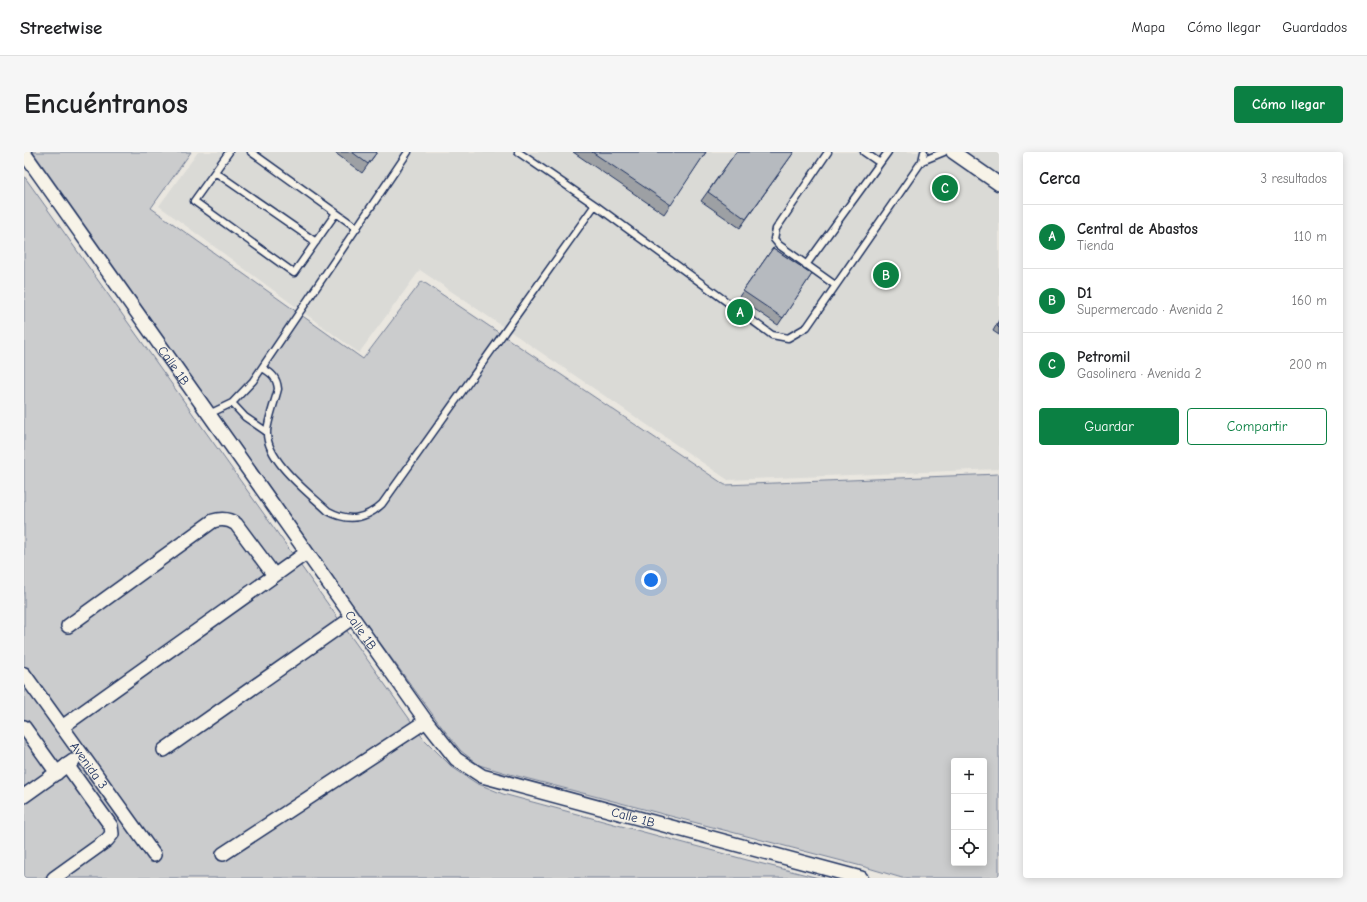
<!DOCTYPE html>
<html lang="es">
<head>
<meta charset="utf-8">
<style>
	body { margin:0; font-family:"Comic Neue",sans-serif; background:#f6f6f6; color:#202124 }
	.controls { position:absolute; right:12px; bottom:12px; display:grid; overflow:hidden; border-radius:4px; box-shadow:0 2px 10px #0003 }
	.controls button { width:36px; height:36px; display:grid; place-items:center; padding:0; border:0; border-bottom:1px solid #e0e0e0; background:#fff; color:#202124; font:20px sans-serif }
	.you { position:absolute; left:627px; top:428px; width:14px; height:14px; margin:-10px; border:3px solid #fff; border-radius:50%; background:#1a73e8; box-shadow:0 0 0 6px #1a73e833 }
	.badge { display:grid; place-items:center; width:26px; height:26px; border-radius:50%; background:#0b8043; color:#fff; font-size:13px; font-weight:700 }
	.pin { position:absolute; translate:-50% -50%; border:2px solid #fff; box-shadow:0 1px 4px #0006 }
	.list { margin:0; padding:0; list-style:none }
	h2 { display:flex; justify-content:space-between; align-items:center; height:52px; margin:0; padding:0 16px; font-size:17px }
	h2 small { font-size:13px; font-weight:400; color:#757577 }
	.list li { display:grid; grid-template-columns:26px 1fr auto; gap:12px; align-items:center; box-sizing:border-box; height:64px; padding:0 16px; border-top:1px solid #e0e0e0 }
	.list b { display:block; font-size:15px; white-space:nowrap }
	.list p { margin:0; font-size:13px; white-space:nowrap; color:#757577 }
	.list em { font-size:13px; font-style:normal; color:#757577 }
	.actions { display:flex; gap:8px; padding:12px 16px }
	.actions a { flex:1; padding:9px 0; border:1px solid #0b8043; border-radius:4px; text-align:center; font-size:14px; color:#0b8043 }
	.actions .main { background:#0b8043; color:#fff }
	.icon { flex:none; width:22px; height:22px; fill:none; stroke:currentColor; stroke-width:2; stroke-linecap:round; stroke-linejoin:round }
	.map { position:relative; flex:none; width:975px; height:726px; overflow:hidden; border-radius:4px }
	header { display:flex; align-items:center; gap:24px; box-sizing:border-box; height:56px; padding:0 20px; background:#fff; border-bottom:1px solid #e0e0e0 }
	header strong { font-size:19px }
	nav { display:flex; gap:22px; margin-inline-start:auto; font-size:14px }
	.intro { display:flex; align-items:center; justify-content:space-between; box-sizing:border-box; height:96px; padding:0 24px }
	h1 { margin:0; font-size:28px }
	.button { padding:10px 18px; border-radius:4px; background:#0b8043; color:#fff; font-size:14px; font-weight:700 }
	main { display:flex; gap:24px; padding:0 24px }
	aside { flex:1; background:#fff; border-radius:4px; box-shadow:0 2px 10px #0003 }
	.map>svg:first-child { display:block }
	.built { fill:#dadad6 }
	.green { fill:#cbcccd; stroke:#737e96; fill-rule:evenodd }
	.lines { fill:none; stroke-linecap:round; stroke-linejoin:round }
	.lane-casing { stroke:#1b2f5e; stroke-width:9 }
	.street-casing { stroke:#1b2f5e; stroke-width:16 }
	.lane { stroke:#f7f3e8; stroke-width:6 }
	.street { stroke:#f7f3e8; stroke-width:13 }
	.wall { fill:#9da0a4; stroke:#1b2f5e }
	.building { fill:#b6babf; stroke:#1b2f5e }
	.labels { text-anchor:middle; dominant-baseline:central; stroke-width:3; stroke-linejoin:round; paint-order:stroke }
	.street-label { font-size:13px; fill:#1b2f5e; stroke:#f7f3e8 }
</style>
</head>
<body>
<header>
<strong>Streetwise</strong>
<nav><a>Mapa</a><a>Cómo llegar</a><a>Guardados</a></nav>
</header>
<div class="intro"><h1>Encuéntranos</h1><a class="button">Cómo llegar</a></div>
<main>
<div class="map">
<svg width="975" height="726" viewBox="0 0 975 726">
	<rect width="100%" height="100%" fill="#eae7e0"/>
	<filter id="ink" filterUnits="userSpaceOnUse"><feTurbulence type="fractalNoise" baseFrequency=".025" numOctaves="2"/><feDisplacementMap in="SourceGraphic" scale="8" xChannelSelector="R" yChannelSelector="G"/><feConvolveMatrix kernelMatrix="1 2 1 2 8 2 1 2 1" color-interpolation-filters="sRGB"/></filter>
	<g filter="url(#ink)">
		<path class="built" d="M174,0H975V317L704,328L396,118L335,201L135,54Z"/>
		<path class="green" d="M9,0H167L127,56L339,207L398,129L701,333L975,322V726H878L841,715L482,621L455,613L437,599L417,574L346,477ZM930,609H960V711H930Z
			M0,24L399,586L428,615L452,631L479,642L723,708L795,726H0Z"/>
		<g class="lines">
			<g class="lane-casing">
				<path id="lane" d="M205,0L170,49L270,121L312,61
					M227,0L333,76
					M494,0L571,53L748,183L764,186L783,175L898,9L900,0
					M804,0L752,77L750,87L755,93L811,133
					M840,0L856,11L864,0
					M898,9L920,0
					M191,20L292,90
					M782,113L856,11
					M238,216C248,221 253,226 254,237C251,249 244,268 243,279C241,308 285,341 304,359C324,370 341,368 358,352L571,53
					M208,251L221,265L243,280
					M185,262L208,251L229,229L384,0"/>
			</g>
			<g class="street-casing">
				<g id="street">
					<path d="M929,0L975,32"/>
					<path id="s1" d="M0,1L402,569L432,607L458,624L837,726"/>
					<path d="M44,474L189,369C198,366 205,367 212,372L250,423"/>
					<path id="s2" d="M0,522L130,703"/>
					<path d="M0,575L33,621"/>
					<path d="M38,575L282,401"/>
					<path d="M140,598L328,466"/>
					<path d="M0,644L49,609"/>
					<path d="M199,702L402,569"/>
					<path d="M30,726L83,688L88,682L87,674L43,613"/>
				</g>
			</g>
			<use href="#lane" class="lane"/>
			<use href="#street" class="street"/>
		</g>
		<path class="wall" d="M310,0H353L338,21Z
			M549,0H682L640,62Z
			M712,0H770L716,76L677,49Z
			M749,96L788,122L754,173L714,146Z
			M975,168V183L969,179Z"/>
		<path class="building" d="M328,0H353L344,12Z
			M568,0H682L647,53Z
			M712,0H770L722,67L684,40Z
			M749,96L788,122L759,166L719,139Z
			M975,170V176L973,174Z"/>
	</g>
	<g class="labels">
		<g class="street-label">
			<text stroke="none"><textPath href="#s1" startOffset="260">Calle 1B</textPath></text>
			<text stroke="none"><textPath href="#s1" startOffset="584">Calle 1B</textPath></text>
			<text stroke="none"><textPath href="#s2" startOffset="112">Avenida 3</textPath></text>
			<text stroke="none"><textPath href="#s1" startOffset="932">Calle 1B</textPath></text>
		</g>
	</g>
</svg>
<div class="controls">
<button>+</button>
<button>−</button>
<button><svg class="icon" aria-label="locate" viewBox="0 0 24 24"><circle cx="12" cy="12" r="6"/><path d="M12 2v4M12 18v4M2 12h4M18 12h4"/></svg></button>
</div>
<div class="you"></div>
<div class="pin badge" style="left:716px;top:160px">A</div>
<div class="pin badge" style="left:862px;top:123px">B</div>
<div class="pin badge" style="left:921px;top:36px">C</div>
</div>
<aside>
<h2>Cerca<small>3 resultados</small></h2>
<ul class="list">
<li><span class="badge">A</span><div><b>Central de Abastos</b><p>Tienda</p></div><em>110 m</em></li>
<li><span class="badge">B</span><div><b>D1</b><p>Supermercado · Avenida 2</p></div><em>160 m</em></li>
<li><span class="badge">C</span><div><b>Petromil</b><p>Gasolinera · Avenida 2</p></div><em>200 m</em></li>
</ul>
<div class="actions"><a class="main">Guardar</a><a>Compartir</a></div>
</aside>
</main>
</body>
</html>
